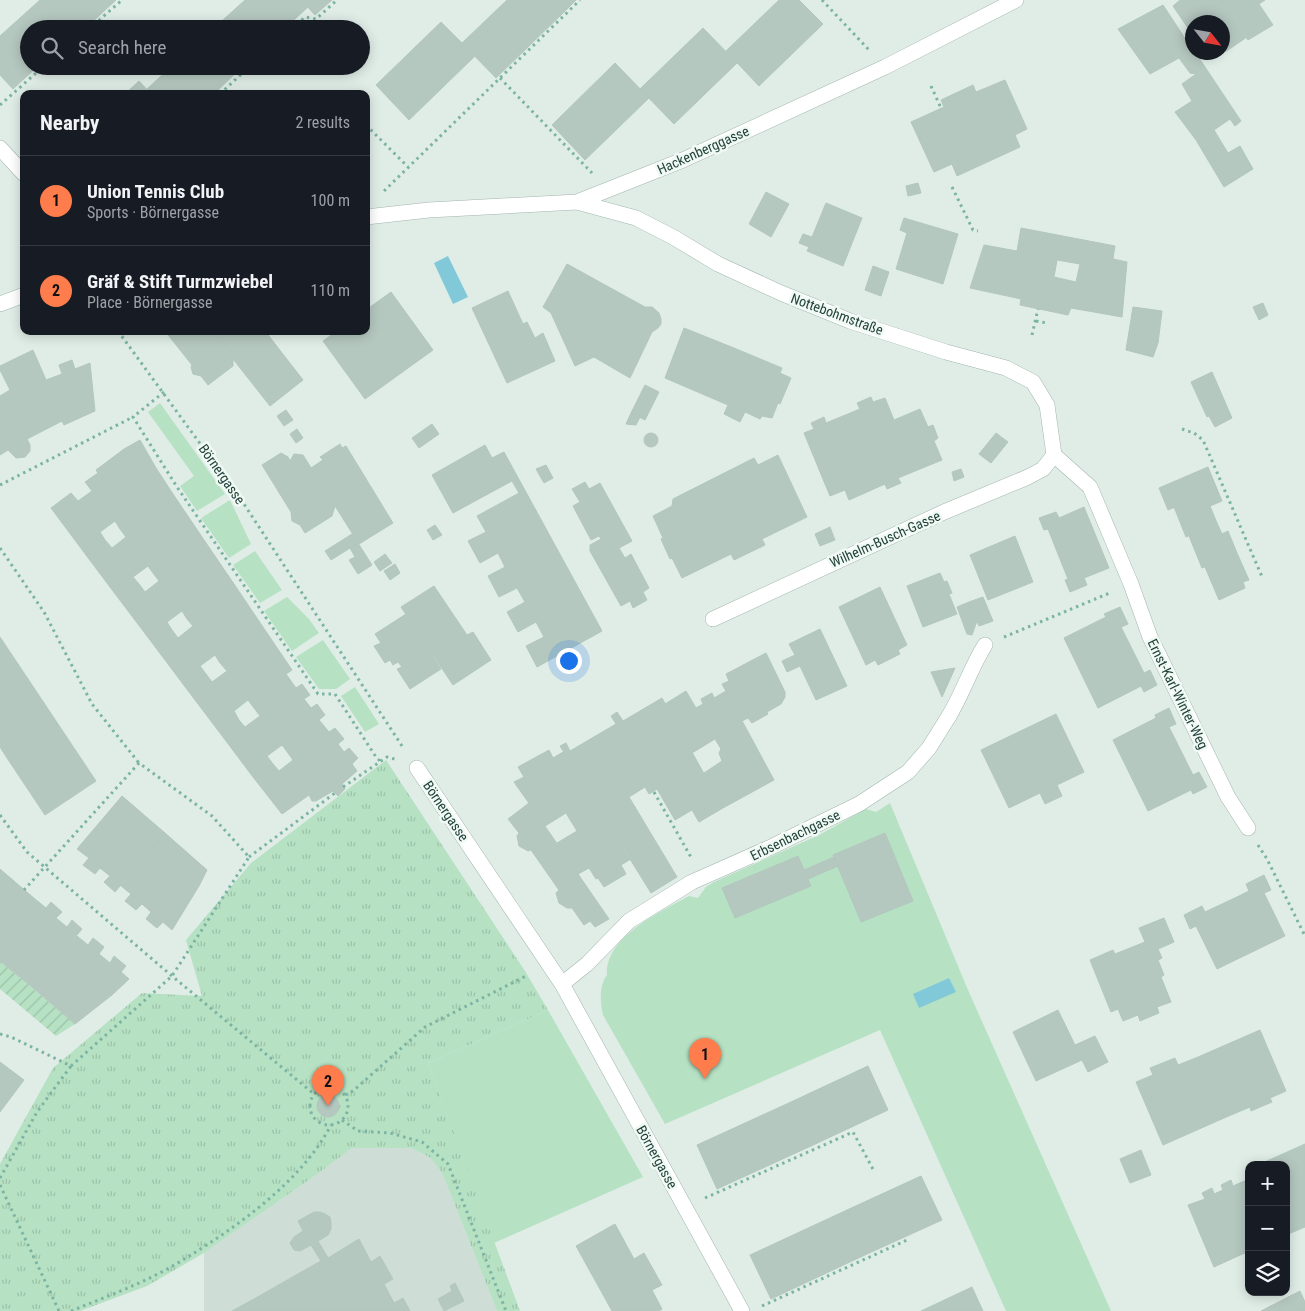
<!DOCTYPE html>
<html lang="en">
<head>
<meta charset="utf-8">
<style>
	body { margin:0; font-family:"Roboto Condensed",sans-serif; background:#20242c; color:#f1f3f6 }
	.controls { position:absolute; right:15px; bottom:15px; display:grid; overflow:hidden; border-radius:10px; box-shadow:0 2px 12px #0003 }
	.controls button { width:45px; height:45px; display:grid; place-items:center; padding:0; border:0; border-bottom:1px solid #363941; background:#171b24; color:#f1f3f6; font:25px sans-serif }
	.compass { position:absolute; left:1185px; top:15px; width:45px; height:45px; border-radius:50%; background:#171b24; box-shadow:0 2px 12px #0003; rotate:121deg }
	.you { position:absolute; left:568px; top:660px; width:18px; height:18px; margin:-12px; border:4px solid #fff; border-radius:50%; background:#1a73e8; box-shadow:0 0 0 8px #1a73e833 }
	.badge { display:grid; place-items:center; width:32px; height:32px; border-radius:50%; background:#ff7d4c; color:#111; font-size:16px; font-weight:700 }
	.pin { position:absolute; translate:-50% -41px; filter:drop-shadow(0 1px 2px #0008) }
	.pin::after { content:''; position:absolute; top:26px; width:18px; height:15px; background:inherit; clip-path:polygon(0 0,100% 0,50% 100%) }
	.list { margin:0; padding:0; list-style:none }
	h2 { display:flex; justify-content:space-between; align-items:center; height:65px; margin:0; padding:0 20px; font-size:21px }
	h2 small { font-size:16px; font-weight:400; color:#9ea1a6 }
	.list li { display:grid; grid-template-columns:32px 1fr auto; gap:15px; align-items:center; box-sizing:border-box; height:90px; padding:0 20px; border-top:1px solid #363941 }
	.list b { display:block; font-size:19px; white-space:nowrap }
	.list p { margin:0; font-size:16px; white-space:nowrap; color:#9ea1a6 }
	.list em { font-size:16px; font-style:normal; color:#9ea1a6 }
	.icon { flex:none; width:28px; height:28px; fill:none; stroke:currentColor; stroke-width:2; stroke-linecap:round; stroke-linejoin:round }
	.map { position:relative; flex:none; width:1305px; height:1311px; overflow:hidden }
	.search { position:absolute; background:#171b24; box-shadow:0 2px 12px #0003; left:20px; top:20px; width:350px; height:55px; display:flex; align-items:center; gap:12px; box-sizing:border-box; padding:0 18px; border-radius:28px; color:#9ea1a6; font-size:19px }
	.panel { position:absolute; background:#171b24; box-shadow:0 2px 12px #0003; left:20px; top:90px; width:350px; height:245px; border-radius:10px }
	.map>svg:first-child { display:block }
	.built { fill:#ceddd6 }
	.grass { fill:#b6e1c3 }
	.park { fill:url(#park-tufts) }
	.garden { fill:url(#garden-furrows) }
	.water { fill:#81c9d9 }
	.building { fill:#b5c8c0; stroke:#b2c7bf; fill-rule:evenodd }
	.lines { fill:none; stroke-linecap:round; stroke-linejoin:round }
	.service-casing { stroke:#a2b5af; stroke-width:16 }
	.minor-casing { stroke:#a2b5af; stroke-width:16 }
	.path { stroke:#7cb4a4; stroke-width:3; stroke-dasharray:2.5 4; stroke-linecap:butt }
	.service { stroke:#fff; stroke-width:15 }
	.minor { stroke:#fff; stroke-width:15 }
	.labels { text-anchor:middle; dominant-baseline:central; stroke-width:5; stroke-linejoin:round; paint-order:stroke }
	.street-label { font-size:14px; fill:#1e3f37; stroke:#f1f9f5 }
</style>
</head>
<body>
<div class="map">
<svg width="1305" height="1311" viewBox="0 0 1305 1311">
	<defs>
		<pattern id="park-tufts" width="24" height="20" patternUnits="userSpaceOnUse" patternTransform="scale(1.25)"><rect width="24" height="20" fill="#b6e1c3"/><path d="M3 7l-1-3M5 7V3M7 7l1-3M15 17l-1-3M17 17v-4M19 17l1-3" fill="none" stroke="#9cc2a8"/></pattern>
		<pattern id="garden-furrows" width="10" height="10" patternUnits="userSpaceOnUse" patternTransform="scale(1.25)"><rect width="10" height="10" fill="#b6e1c3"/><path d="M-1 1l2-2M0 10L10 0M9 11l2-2" fill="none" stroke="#9cc2a8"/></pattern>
	</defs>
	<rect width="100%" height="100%" fill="#e0ede7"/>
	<path class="built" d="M352,1148H411L429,1157L437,1166L443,1175L497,1311H204V1253L316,1175Z"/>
	<path class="grass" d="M160,403L225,494L197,511L180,486L194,476L148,412Z
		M230,500L251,544L229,558L201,518Z
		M255,551L282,590L260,603L233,565Z
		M287,597L309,619L319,633L292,651L264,611Z
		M323,640L350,679L336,689H319L296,657Z
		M355,687L379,724L365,732L341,696Z
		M890,803L968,990L1111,1311H1006L880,1030L665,1124L603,1015C600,1003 599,985 607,975C605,937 660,912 689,896L698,898L706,887L714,882L819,835L866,809L876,812Z
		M548,1010L643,1177L494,1243L428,1063Z"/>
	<path class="park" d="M386,760L525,971L548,1010L428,1063L520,1311H497L443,1175L437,1166L429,1157L411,1148H352L316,1175L204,1253L147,1286L80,1311H0V1164L53,1068L142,993L202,996L186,940L251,863Z"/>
	<path class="garden" d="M0,961L75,1024L56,1036L0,989Z"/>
	<path class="water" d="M448,256L468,297L453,304L434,263Z
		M949,978L956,992L919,1008L913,994Z"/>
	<path class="building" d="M40,0H65L86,23L79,29H29V66H38L13,89L0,75V36Z
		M65,0H116L88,26Z
		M245,0H301L308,7L284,29H213Z
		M301,0H332L315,15Z
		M507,0H548L562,14L496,78L462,43Z
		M548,0H576L562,14Z
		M779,0H799L823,24L759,86L726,51Z
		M1180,0H1222L1247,37L1225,52L1222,48V22H1192V34L1173,6Z
		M1222,0H1265L1259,4L1273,25L1248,40Z
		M1163,5L1192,49V52H1195L1241,121L1235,126L1230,119L1214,130L1228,153L1240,146L1253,169L1224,187L1196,140L1175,112L1192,101L1182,84L1196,74L1190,73L1179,58L1150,74L1118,29Z
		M441,22L475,56L409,120L376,85Z
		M703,28L737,63L674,124L640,89Z
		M615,63L649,98L585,160L552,125Z
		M172,66H243L214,94H151L147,89Z
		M1005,80L1027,129L1015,135L1020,147L957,176L952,164L934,172L911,122L944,107L941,100L973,85L976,92Z
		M139,81L151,94H125Z
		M918,183L921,193L908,196L906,186Z
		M766,192L789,204L771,237L749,224Z
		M826,203L862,218L843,266L807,251L809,247L799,243L803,234L812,237Z
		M904,218L958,234L943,284L896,269L907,233L900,230Z
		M1021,228L1115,246L1113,259L1127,262L1122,317L1071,308L1068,315L1020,305L1021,299L970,288L984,245L1017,251ZM1057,260L1080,264L1076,282L1054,277Z
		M567,264L645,307H652L659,313L661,319V324L658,328L652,332L630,378L594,357L575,366L551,313L543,307Z
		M873,266L889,272L881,296L865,290Z
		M508,291L523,324L527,322L535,338L543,333L555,361L507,383L472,308Z
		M391,292L433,350L365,399L323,341L337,331H366V310Z
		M1263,303L1268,315L1259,320L1253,307Z
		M1133,307L1162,311L1158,343L1153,357L1126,350Z
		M684,328L734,348L714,399L665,378Z
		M165,331H215L233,355V366L208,385L201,376L193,374L191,367L192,365Z
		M215,331H265L303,380L270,406L233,359V355Z
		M734,348L782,368L780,373L791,378L780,404L778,403L772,418L762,416L760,419L745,412L740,422L724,414L728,405L714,399Z
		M33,350L46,380L62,374L59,365L72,360L75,369L90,363L95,411L64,425L62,421L27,439L30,445V451L25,457L16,458L8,450L0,455V396L10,390L0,370V366Z
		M1212,372L1232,418L1215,427L1209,416L1207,417L1191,382Z
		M645,385L659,392L645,420L631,413Z
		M871,397L873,402L885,398L894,420L920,409L928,427L933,425L938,438L934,441L942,460L898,478L901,483L887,489L885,484L849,500L845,490L830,496L804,433L814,429L811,423L824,417L826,423L860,409L857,403Z
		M286,410L293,420L284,426L277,416Z
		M631,413L640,417L636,425L626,424Z
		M432,424L439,434L419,448L412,438Z
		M297,429L303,438L296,443L290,434Z
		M644 440a7 7 0 1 1 14 0a7 7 0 1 1-14 0Z
		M996,433L1008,442L991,463L979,454Z
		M140,440L156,468L171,491L120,529L115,521L100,532L105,540L86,555L51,508L71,493L78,501L92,491L85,482L98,473L96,470L124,449Z
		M340,444L342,448L346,446L393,523L359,544L311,468L323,460L320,457Z
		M485,445L492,458L504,452L602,631L537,667L526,646L544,637L536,622L518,632L507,612L525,602L517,588L499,597L488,576L505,567L498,553L480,563L468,541L486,532L477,516L519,493L512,481L453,513L432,475Z
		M281,453L288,457L290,461L294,454L303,455L335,506L332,516L305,533L300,525L292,521L291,512L262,465Z
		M778,455L807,517L762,539L765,545L734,560L731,554L682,578L672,558L670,559L661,539L663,538L653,516L672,506L673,499L754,458L758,465Z
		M546,465L553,478L544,483L536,469Z
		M1208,467L1217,489L1168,510L1159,488Z
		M961,469L964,477L954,481L952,472Z
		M585,482L589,489L600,483L632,541L619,548L625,558L631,554L649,588L643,592L647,600L633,608L630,601L621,606L590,551V545L601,539L599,536L591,540L573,506L580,502L572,489Z
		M1217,489L1222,501L1210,506L1217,523L1186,537L1174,507Z
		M171,491L202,537L153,573L148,566L133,577L139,584L119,599L86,555L105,540L112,548L126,537L120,529Z
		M1084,507L1109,568L1084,578L1087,585L1070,592L1065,580L1068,579L1048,529L1044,530L1039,518L1056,512L1059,518Z
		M1217,523L1222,534L1228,531L1237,553L1202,568L1189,536Z
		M435,525L442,535L433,540L427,530Z
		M830,527L835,540L820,546L815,534Z
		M352,534L358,543L331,560L325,551Z
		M1015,536L1033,582L988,600L970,555Z
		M202,537L234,584L187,619L182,611L167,622L172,630L153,644L119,599L139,584L145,592L159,581L153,573Z
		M358,543L372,565L358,574L349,560L355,557L350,548Z
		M1237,553L1249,580L1243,582L1245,588L1219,600L1205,567Z
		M385,554L392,563L380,571L374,562Z
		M395,564L400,573L390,580L384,571Z
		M940,573L944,582L947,581L952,593L949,594L957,614L923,627L907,586Z
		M234,584L265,630L220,663L215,655L200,666L206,674L186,688L153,644L172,630L178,638L193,626L187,619Z
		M434,586L467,635L473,632L491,660L453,685L401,607Z
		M880,587L907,645L898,650L900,654L878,665L875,660L866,665L839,607Z
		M983,597L993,621L979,626L969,602Z
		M969,602L977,621L972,635L967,634L957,607Z
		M1120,607L1128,624L1121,627L1144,673L1150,670L1157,685L1144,692L1141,686L1098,708L1064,638L1106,617L1104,614Z
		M406,614L441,669L410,689L397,669L402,667L398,662L393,665L390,660L385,663L374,646L381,643L375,634Z
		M820,629L847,686L816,700L800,666L787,672L782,661L795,655L789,644Z
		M265,630L292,670L286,674L291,681L254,708L248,700L234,711L239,720L220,733L186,688L206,674L212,682L227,671L220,663Z
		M0,637L18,664L0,676Z
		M766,653L785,692V697L781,704L767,712L768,714L752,723L748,718L742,721L722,684L729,681L726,674Z
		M18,664L58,724L7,758L0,747V676Z
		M955,668L942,697L931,672Z
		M291,681L296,688L302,684L310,695L304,699L311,708L317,704L325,715L319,720L324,726L288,753L282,745L267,756L273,764L253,777L220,733L239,720L245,727L260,716L254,708Z
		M686,691L696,708L703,704L701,699L712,693L714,698L726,691L774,780L723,808L704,773L722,761L719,753L721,749L715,739L692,753L665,704Z
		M662,698L723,808L699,822L692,810L675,820L657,789L649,794L645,787L629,797L677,877L651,893L560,746L566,743L570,751L616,724L611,716L617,712L623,721Z
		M1169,708L1176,724L1169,727L1193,775L1199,772L1207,787L1193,794L1191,790L1148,811L1113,740L1156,718L1155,715Z
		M1056,714L1084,772L1057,785L1062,796L1045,804L1040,793L1009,808L981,750Z
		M58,724L96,781L45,815L7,758Z
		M324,726L329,732L335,728L344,739L338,744L344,752L349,748L358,758L352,764L357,771L342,784L345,789L338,796L333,791L316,801H312L309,795L282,814L253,777L273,764L279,771L293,760L288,753Z
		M549,750L553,758L563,752L631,859L621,865L626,874L604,887L598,878L596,879L589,868L578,874L557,843L577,831L566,813L545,826L514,782L524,777L518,767Z
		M122,796L165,833L115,892L104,882L110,876L100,868L95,874L83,865L89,858L77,849Z
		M529,803L578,874L609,919L595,927L590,921L584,925L572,908H567L559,903L556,893L559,890L531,850L528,851L519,846L517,836L519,833L508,819Z
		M165,833L207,870L199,886L172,930L163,922L157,928L146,919L151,912L142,904L136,910L125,901L131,894L120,885Z
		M885,833L913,901L861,922L833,855Z
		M798,856L811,886L735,918L722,888Z
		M834,857L838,866L808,879L804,870Z
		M0,869L35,899L0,940Z
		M1264,875L1271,890L1264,893L1285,936L1217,969L1196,926L1190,929L1184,915L1202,906L1205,912L1239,896L1249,891L1246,884Z
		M35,899L46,908L51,902L62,912L56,918L67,927L72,920L82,929L33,988L0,961V940Z
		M1164,918L1174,942L1158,949L1162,958L1158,960L1164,975L1161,977L1171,1002L1157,1007L1159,1013L1140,1021L1138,1015L1123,1021L1118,1009L1111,1012L1090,960L1113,950L1115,954L1145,942L1139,928Z
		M77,936L88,945L93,938L104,947L99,954L110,963L114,956L126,966L121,972L129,979L112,995L75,1024L33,988Z
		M1058,1010L1075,1045L1095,1036L1108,1062L1088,1072L1082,1060L1036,1081L1013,1032Z
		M1260,1030L1286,1091L1270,1098L1272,1102L1251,1111L1250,1107L1224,1118L1198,1057Z
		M1198,1057L1224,1118L1163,1145L1136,1082L1153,1075L1150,1068L1175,1058L1178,1065Z
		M0,1062L24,1080L0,1112Z
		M868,1066L888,1110L811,1146L791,1102Z
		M317 1106a11 11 0 1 1 22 0a11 11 0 1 1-22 0Z
		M791,1102L811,1146L717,1189L697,1145Z
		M1305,1144V1227L1286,1235V1165H1258Z
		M1141,1150L1151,1175L1130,1183L1120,1159Z
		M921,1176L942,1220L867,1254L847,1210Z
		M1249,1179V1251L1214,1267L1188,1205L1205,1199L1202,1193L1212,1188L1214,1194L1223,1190L1221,1185L1231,1180L1233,1186Z
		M847,1210L867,1254L771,1299L750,1255Z
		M314,1212H320L325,1214L330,1217L331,1223V1229L328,1235L318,1241L328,1258L359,1239L371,1262L380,1256L393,1279L384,1284L394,1303L403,1298L410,1311H302L296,1300L306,1295L296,1275L321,1261L311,1245L300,1251L294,1250L290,1243L294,1237L303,1231L298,1221Z
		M615,1224L634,1259L644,1253L662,1285L652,1290L662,1309L659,1311H612L576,1246Z
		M296,1275L306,1295L296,1300L302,1311H260L254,1299Z
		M455,1283L464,1301L444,1311L438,1299L452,1291L450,1286Z
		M972,1287L983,1311H921Z
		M1300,1291L1305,1302V1311H1261Z
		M254,1299L260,1311H232Z"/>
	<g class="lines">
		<g class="service-casing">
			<path id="service" d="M1054,455L1090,487L1131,584L1150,637L1228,797L1248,828
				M949,716C963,693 971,667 985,645"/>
		</g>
		<g class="minor-casing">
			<path id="minor" d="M0,148L24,174
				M577,202L636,218L673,237L718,264L781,293L850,321L946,352L1006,368L1033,382L1047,405L1054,455L1043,469L1028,477L944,512L713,619
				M366,217L429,210L577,202L683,160L885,67L1016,0
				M0,304L24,295
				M417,768L562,984L742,1311
				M562,984L587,964L629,921L692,882L771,847L859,804L908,772L929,748L949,716"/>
		</g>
		<path class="path" d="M822,0L870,51
			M89,29L122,0
			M292,29L305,17L316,19L337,0
			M500,78L592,173
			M931,86L941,108
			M220,94L250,66
			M0,105L44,66
			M366,121L367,120
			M366,125L408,167
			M952,187L973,230L978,231
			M384,191L580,0
			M1036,321L1047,323
			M118,331L242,501L404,749
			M1032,335L1038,309
			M164,392L133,417L177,487L318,694H335L376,757L380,761
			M1182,429L1194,433L1203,440L1263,579
			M0,485L133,417
			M0,548L44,612L92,704L139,763
			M1004,637L1112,592
			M343,787L387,757L398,760
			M654,792L692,859
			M0,815L27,852L172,976L314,1094
			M1258,845L1267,859L1305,936
			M249,857L335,793
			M0,1034L11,1037L71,1066L172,976L249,857L212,816L139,763L24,890
			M310 1106a19 19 0 1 1 38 0a19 19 0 1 1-38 0Z
			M345,1095L353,1091L425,1027L528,975
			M342,1120L358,1131L390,1133L422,1142L448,1164L506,1311
			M0,1178L37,1112L71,1066
			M0,1185L59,1311
			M705,1198L853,1132L874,1171
			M762,1306L907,1240
			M71,1311C110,1295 150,1281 186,1258C238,1226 302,1181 331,1125"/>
		<use href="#service" class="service"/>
		<use href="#minor" class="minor"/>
	</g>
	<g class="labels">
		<g class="street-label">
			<text transform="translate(703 150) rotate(-24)">Hackenberggasse</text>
			<text transform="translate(837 314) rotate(20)">Nottebohmstraße</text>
			<text transform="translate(222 474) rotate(55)">Börnergasse</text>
			<text transform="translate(885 539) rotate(-24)">Wilhelm-Busch-Gasse</text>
			<text transform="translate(1178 694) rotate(64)">Ernst-Karl-Winter-Weg</text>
			<text transform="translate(446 811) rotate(56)">Börnergasse</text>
			<text transform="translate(795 835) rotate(-26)">Erbsenbachgasse</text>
			<text transform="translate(657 1157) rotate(61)">Börnergasse</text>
		</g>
	</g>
</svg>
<div class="controls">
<button>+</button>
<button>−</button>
<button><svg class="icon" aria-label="layers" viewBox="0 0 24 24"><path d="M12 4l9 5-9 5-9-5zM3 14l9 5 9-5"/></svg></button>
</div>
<svg class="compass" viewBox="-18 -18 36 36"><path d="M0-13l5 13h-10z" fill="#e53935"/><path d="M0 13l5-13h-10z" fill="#9ea1a6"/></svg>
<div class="you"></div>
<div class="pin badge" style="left:705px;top:1079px">1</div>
<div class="pin badge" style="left:328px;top:1106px">2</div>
<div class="search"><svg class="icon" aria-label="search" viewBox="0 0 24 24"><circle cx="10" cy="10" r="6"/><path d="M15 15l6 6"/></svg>Search here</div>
<section class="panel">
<h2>Nearby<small>2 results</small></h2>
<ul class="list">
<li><span class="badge">1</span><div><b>Union Tennis Club</b><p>Sports · Börnergasse</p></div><em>100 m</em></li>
<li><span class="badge">2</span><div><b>Gräf &amp; Stift Turmzwiebel</b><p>Place · Börnergasse</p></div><em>110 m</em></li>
</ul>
</section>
</div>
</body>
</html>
